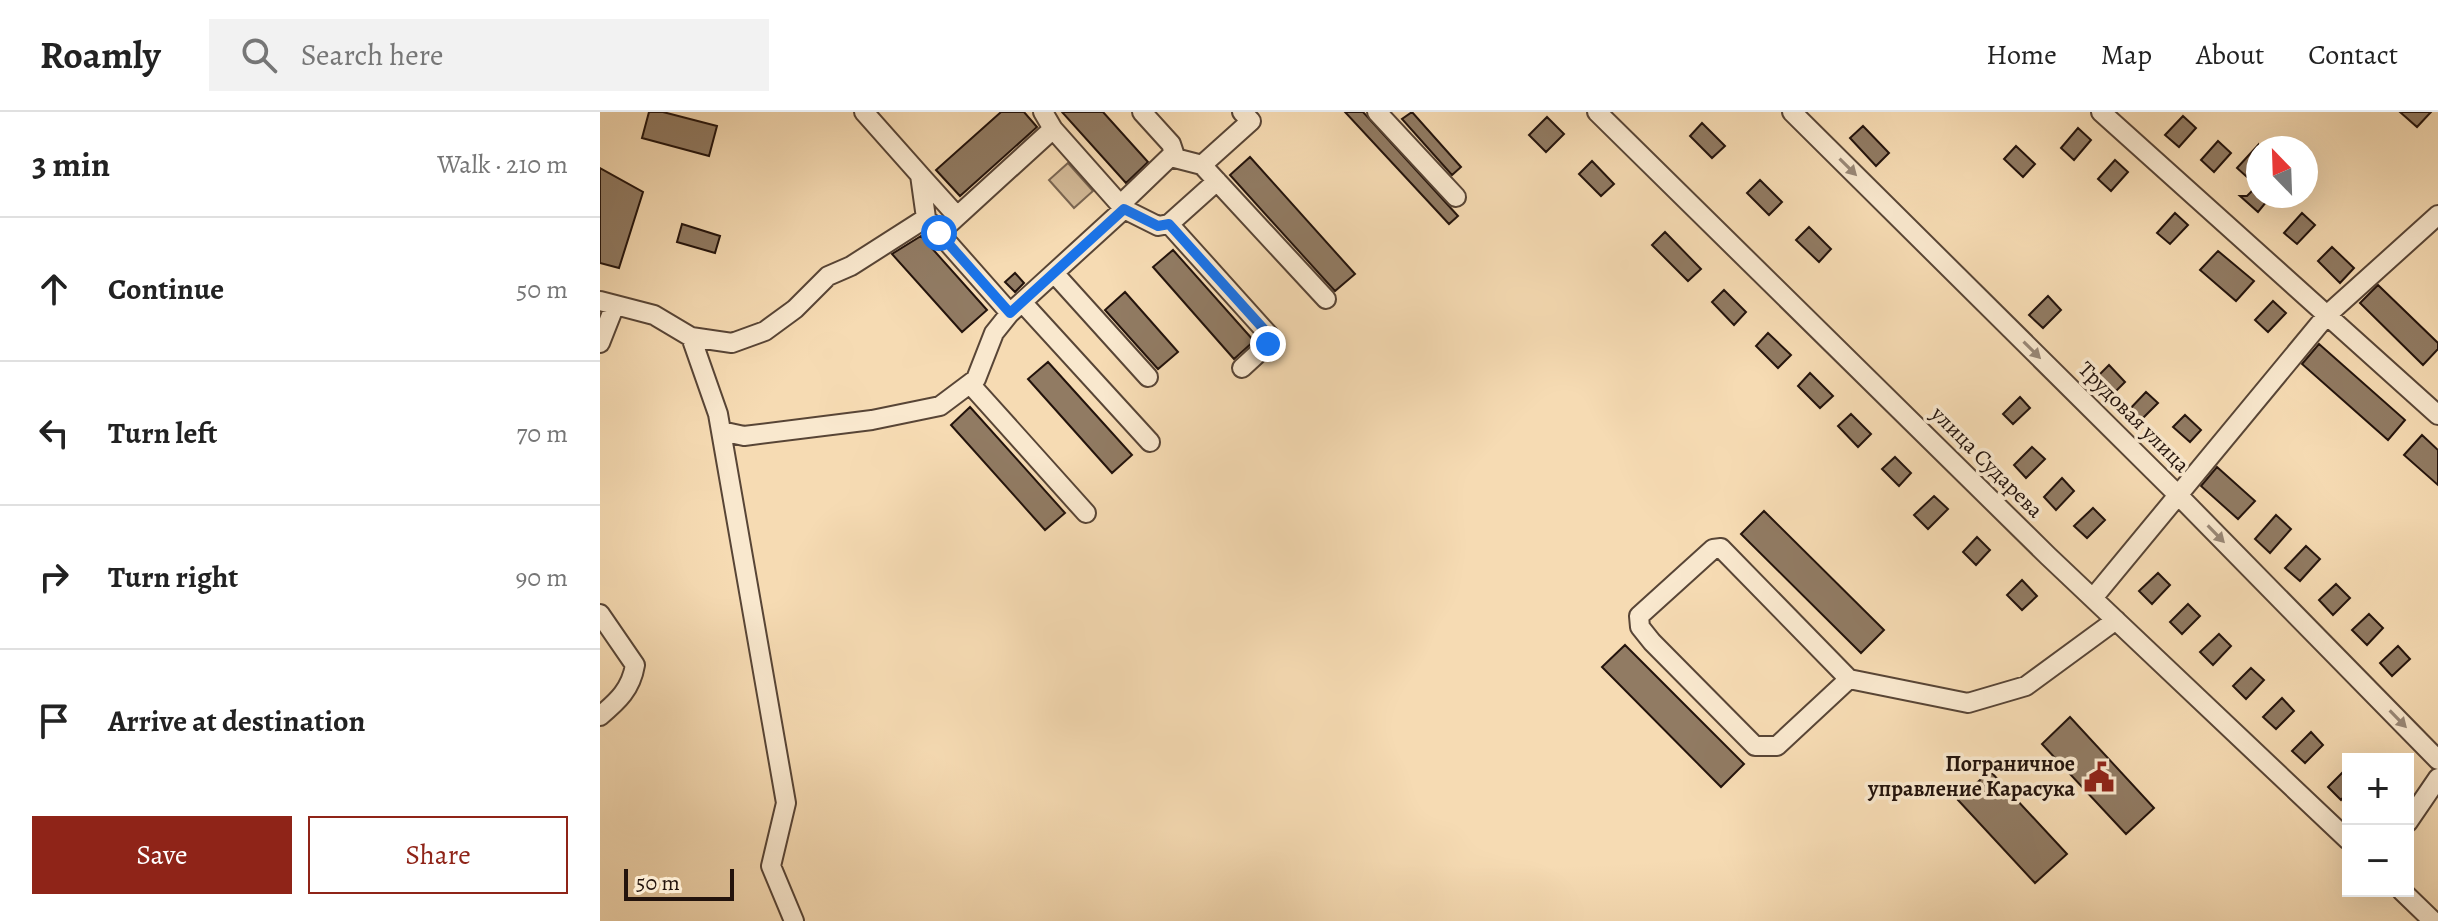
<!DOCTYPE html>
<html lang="en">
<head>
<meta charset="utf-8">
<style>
	body { margin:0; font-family:Alegreya,serif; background:#f2f2f2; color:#222 }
	.controls { position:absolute; right:24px; bottom:24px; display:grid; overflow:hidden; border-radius:0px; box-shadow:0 8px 32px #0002 }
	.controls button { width:72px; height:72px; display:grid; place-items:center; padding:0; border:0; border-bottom:2px solid #e0e0e0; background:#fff; color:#222; font:40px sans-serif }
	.compass { position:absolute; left:1646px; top:24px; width:72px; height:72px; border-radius:50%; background:#fff; box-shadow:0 8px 32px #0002; rotate:337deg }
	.scale { position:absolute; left:24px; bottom:20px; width:110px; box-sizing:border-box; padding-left:8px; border:4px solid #23130c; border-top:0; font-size:22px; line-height:28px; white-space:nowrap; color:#23130c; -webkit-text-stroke:6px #f9e8ce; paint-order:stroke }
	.stop { position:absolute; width:24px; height:24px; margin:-18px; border:6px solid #1a73e8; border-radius:50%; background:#fff }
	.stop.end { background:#1a73e8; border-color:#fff; box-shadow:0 2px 8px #0008 }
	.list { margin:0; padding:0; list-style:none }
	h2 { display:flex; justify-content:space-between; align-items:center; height:104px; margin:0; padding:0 32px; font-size:34px }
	h2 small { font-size:26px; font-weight:400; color:#767676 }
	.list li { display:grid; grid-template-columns:52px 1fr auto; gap:24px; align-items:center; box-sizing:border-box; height:144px; padding:0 32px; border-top:2px solid #e0e0e0 }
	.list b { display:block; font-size:30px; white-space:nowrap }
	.list em { font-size:26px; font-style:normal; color:#767676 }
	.actions { display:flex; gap:16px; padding:24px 32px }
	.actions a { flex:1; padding:18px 0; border:2px solid #8f2418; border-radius:0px; text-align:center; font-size:28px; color:#8f2418 }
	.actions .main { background:#8f2418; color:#fff }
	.icon { flex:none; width:44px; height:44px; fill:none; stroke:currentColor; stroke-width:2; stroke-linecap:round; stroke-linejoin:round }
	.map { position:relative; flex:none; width:1838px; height:809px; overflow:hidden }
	header { display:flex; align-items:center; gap:48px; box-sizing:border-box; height:112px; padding:0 40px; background:#fff; border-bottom:2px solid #e0e0e0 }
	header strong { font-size:38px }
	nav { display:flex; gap:44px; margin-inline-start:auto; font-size:28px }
	.search { width:560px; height:72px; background:#f2f2f2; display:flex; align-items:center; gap:20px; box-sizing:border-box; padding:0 28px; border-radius:0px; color:#767676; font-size:30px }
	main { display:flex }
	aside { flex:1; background:#fff }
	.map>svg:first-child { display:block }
	.green { fill:#d2b997; stroke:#7a6652; stroke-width:2 }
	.building { fill:#917b63; stroke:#23130c; stroke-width:2 }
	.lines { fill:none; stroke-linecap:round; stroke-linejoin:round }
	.minor-casing { stroke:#584536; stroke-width:22 }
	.minor { stroke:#f9e8ce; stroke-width:18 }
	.oneway { fill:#987 }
	.route { stroke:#1a73e8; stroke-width:10 }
	.labels { text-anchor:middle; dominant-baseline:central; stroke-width:7; stroke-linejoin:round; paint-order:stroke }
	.street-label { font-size:22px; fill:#23130c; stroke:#f9e8ce }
	.poi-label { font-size:22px; font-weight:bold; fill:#23130c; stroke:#f9e8ce; text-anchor:end }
</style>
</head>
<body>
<header>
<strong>Roamly</strong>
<div class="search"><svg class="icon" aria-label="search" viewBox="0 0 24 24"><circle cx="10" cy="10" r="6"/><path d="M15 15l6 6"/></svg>Search here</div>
<nav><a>Home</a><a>Map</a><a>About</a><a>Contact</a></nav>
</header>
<main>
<aside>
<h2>3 min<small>Walk · 210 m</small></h2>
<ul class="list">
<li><svg class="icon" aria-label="ahead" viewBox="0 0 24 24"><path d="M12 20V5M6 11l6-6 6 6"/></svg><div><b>Continue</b></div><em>50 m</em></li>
<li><svg class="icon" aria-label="left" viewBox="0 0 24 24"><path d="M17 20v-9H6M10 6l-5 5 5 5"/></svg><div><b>Turn left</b></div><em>70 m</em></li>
<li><svg class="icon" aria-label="right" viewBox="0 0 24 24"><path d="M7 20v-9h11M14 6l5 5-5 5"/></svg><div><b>Turn right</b></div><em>90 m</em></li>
<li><svg class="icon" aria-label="arrive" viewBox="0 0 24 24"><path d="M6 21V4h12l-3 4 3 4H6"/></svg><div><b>Arrive at destination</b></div></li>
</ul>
<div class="actions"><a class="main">Save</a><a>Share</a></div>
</aside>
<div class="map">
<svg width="1838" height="809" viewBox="0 0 1838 809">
	<rect width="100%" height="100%" fill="#f6dbb3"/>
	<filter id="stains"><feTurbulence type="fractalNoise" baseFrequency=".0025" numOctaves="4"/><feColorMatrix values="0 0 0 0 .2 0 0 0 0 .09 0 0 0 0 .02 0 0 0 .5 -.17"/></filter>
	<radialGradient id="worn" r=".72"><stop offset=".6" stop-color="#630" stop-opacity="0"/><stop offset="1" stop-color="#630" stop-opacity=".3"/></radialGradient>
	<path class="green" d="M468,51L493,79L474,96L449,68Z"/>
	<path class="building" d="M49,0H63L117,14L109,44L42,26Z
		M401,0H424L437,15L360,84L336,58Z
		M462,0H503L548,50L526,71Z
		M745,0H763L858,104L849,112Z
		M812,0L861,55L852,63L802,7Z
		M1800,0H1831L1817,15Z
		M1583,4L1596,16L1579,35L1565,23Z
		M947,5L964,22L946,40L929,23Z
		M1102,11L1125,34L1112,46L1090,24Z
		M1263,14L1289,41L1276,54L1250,26Z
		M1478,16L1491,28L1474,48L1461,36Z
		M1618,29L1631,41L1614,60L1601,48Z
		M1658,33V84H1671L1658,100L1640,84H1647L1657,74L1637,56Z
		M1416,34L1435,52L1423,65L1404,47Z
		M650,45L755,162L735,179L630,63Z
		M1515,48L1528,60L1511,79L1498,67Z
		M992,49L1014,72L1001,84L979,62Z
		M0,56L43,80L19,156L0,151Z
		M1160,68L1182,90L1169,103L1147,81Z
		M1575,101L1588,113L1570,132L1557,121Z
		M1702,101L1715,113L1697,132L1684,121Z
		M82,112L120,124L115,141L77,130Z
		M1209,115L1231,137L1219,150L1196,128Z
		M1065,120L1101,157L1088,169L1052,133Z
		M321,124L387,198L362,220L292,142Z
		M1732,135L1754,156L1740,171L1718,149Z
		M573,138L654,229L634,247L553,155Z
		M1618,139L1654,169L1636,189L1600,158Z
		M415,161L424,171L415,180L405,170Z
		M1778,173L1838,231V237L1823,253L1760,191Z
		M1124,178L1146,200L1134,213L1112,190Z
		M525,180L578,240L558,257L505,198Z
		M1448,184L1461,198L1443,216L1429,203Z
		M1673,189L1686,201L1668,220L1655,208Z
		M1168,221L1191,243L1178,256L1156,234Z
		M1719,232L1805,308L1788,328L1702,252Z
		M448,250L532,343L512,361L428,267Z
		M1509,253L1525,270L1511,284L1495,267Z
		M1210,261L1233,284L1220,296L1198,274Z
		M1546,280L1558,291L1538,311L1527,300Z
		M1420,285L1430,296L1413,312L1403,302Z
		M370,295L465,401L445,418L351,313Z
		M1251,302L1271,322L1258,335L1238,314Z
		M1585,303L1601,318L1590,330L1573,315Z
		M1822,323L1838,338V373L1804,343Z
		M1432,335L1445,347L1426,366L1414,353Z
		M1295,345L1311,361L1299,374L1282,357Z
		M1617,355L1655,389L1638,407L1601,374Z
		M1462,366L1474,379L1456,398L1444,385Z
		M1334,384L1348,397L1328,417L1314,403Z
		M1493,396L1505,408L1487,426L1474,414Z
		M1164,399L1284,518L1261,541L1141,422Z
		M1676,403L1691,417L1670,441L1655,427Z
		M1377,425L1390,438L1376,453L1363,440Z
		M1706,434L1720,447L1700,469L1685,456Z
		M1558,461L1570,473L1552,492L1539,479Z
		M1422,468L1437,484L1422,498L1407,483Z
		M1736,472L1750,486L1733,503L1719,488Z
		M1588,492L1600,504L1582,522L1570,510Z
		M1769,502L1783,516L1767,533L1752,518Z
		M1619,522L1631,534L1613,553L1600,540Z
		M1025,533L1144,652L1121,675L1002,555Z
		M1798,534L1810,547L1792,564L1780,551Z
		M1651,556L1664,568L1646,587L1633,574Z
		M1682,586L1694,599L1676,617L1663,605Z
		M1470,605L1554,696L1526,722L1442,632Z
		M1711,620L1723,633L1705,651L1692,639Z
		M1748,655V680L1741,688L1728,675Z
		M1390,659L1467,742L1435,771L1358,688Z"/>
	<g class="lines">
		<g class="minor-casing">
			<path id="minor" d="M264,0L320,63L326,106L410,201L524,97L453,17L443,0
				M777,0L856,85
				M997,0L1448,444L1748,728
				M1192,0L1578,383L1838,648
				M1501,0L1838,303
				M571,45L602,53L651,9L642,0
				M602,53L726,187
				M320,63L357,104
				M520,93L574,41L571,32L542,0
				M524,97L558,114L569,112L669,223L668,232L642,256
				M569,112L617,69
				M339,121L453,17
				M454,161L548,265
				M0,189L54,203L91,225L132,231L165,219L195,197L228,164L251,154L326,106
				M422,190L550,330
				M91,225L118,302L186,691L171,754L194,809
				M0,231L15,193
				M371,273L486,401
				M121,319L144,324L272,308L340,294L376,267L394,221L410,201
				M1493,486L1727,203L1838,103
				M0,502L35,553C31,577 18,589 0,604
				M1249,567L1177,634H1155L1052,530L1040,515L1039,504L1113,437L1121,436L1249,567L1368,591L1426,574L1516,508
				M1808,710L1838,666
				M1802,779L1833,809"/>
		</g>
		<use href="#minor" class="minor"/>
	</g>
	<defs><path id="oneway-solid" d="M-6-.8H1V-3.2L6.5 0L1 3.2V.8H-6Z" transform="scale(2)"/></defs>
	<g class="oneway">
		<use href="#oneway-solid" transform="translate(1248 55) rotate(45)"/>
		<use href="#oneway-solid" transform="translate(1432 238) rotate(45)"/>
		<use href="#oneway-solid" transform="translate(1616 422) rotate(46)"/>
		<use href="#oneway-solid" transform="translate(1798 607) rotate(46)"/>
	</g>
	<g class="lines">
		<path class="route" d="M339,121L410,201L524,97L558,114L569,112L669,223L668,232"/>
	</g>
	<defs>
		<g id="civic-bare" transform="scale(2.4)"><path d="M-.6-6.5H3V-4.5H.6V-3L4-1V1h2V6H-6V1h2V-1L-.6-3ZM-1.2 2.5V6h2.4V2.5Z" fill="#8f2418" stroke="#f9e8ce" stroke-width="2.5" paint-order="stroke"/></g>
	</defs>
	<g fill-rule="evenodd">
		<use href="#civic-bare" x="1499" y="665"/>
	</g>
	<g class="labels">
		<g class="street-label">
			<text transform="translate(1534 305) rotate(45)">Трудовая улица</text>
			<text transform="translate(1387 350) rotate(45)">улица Сударева</text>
		</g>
		<g class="poi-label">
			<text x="1475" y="652">Пограничное<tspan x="1475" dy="25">управление Карасука</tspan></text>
		</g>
	</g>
	<rect width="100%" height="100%" filter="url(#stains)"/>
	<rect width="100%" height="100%" fill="url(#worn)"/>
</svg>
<div class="controls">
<button>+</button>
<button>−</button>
</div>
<svg class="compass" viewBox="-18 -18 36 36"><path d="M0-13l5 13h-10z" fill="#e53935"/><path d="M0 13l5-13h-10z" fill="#767676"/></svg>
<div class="scale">50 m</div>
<div class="stop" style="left:339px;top:121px"></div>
<div class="stop end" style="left:668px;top:232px"></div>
</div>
</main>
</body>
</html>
